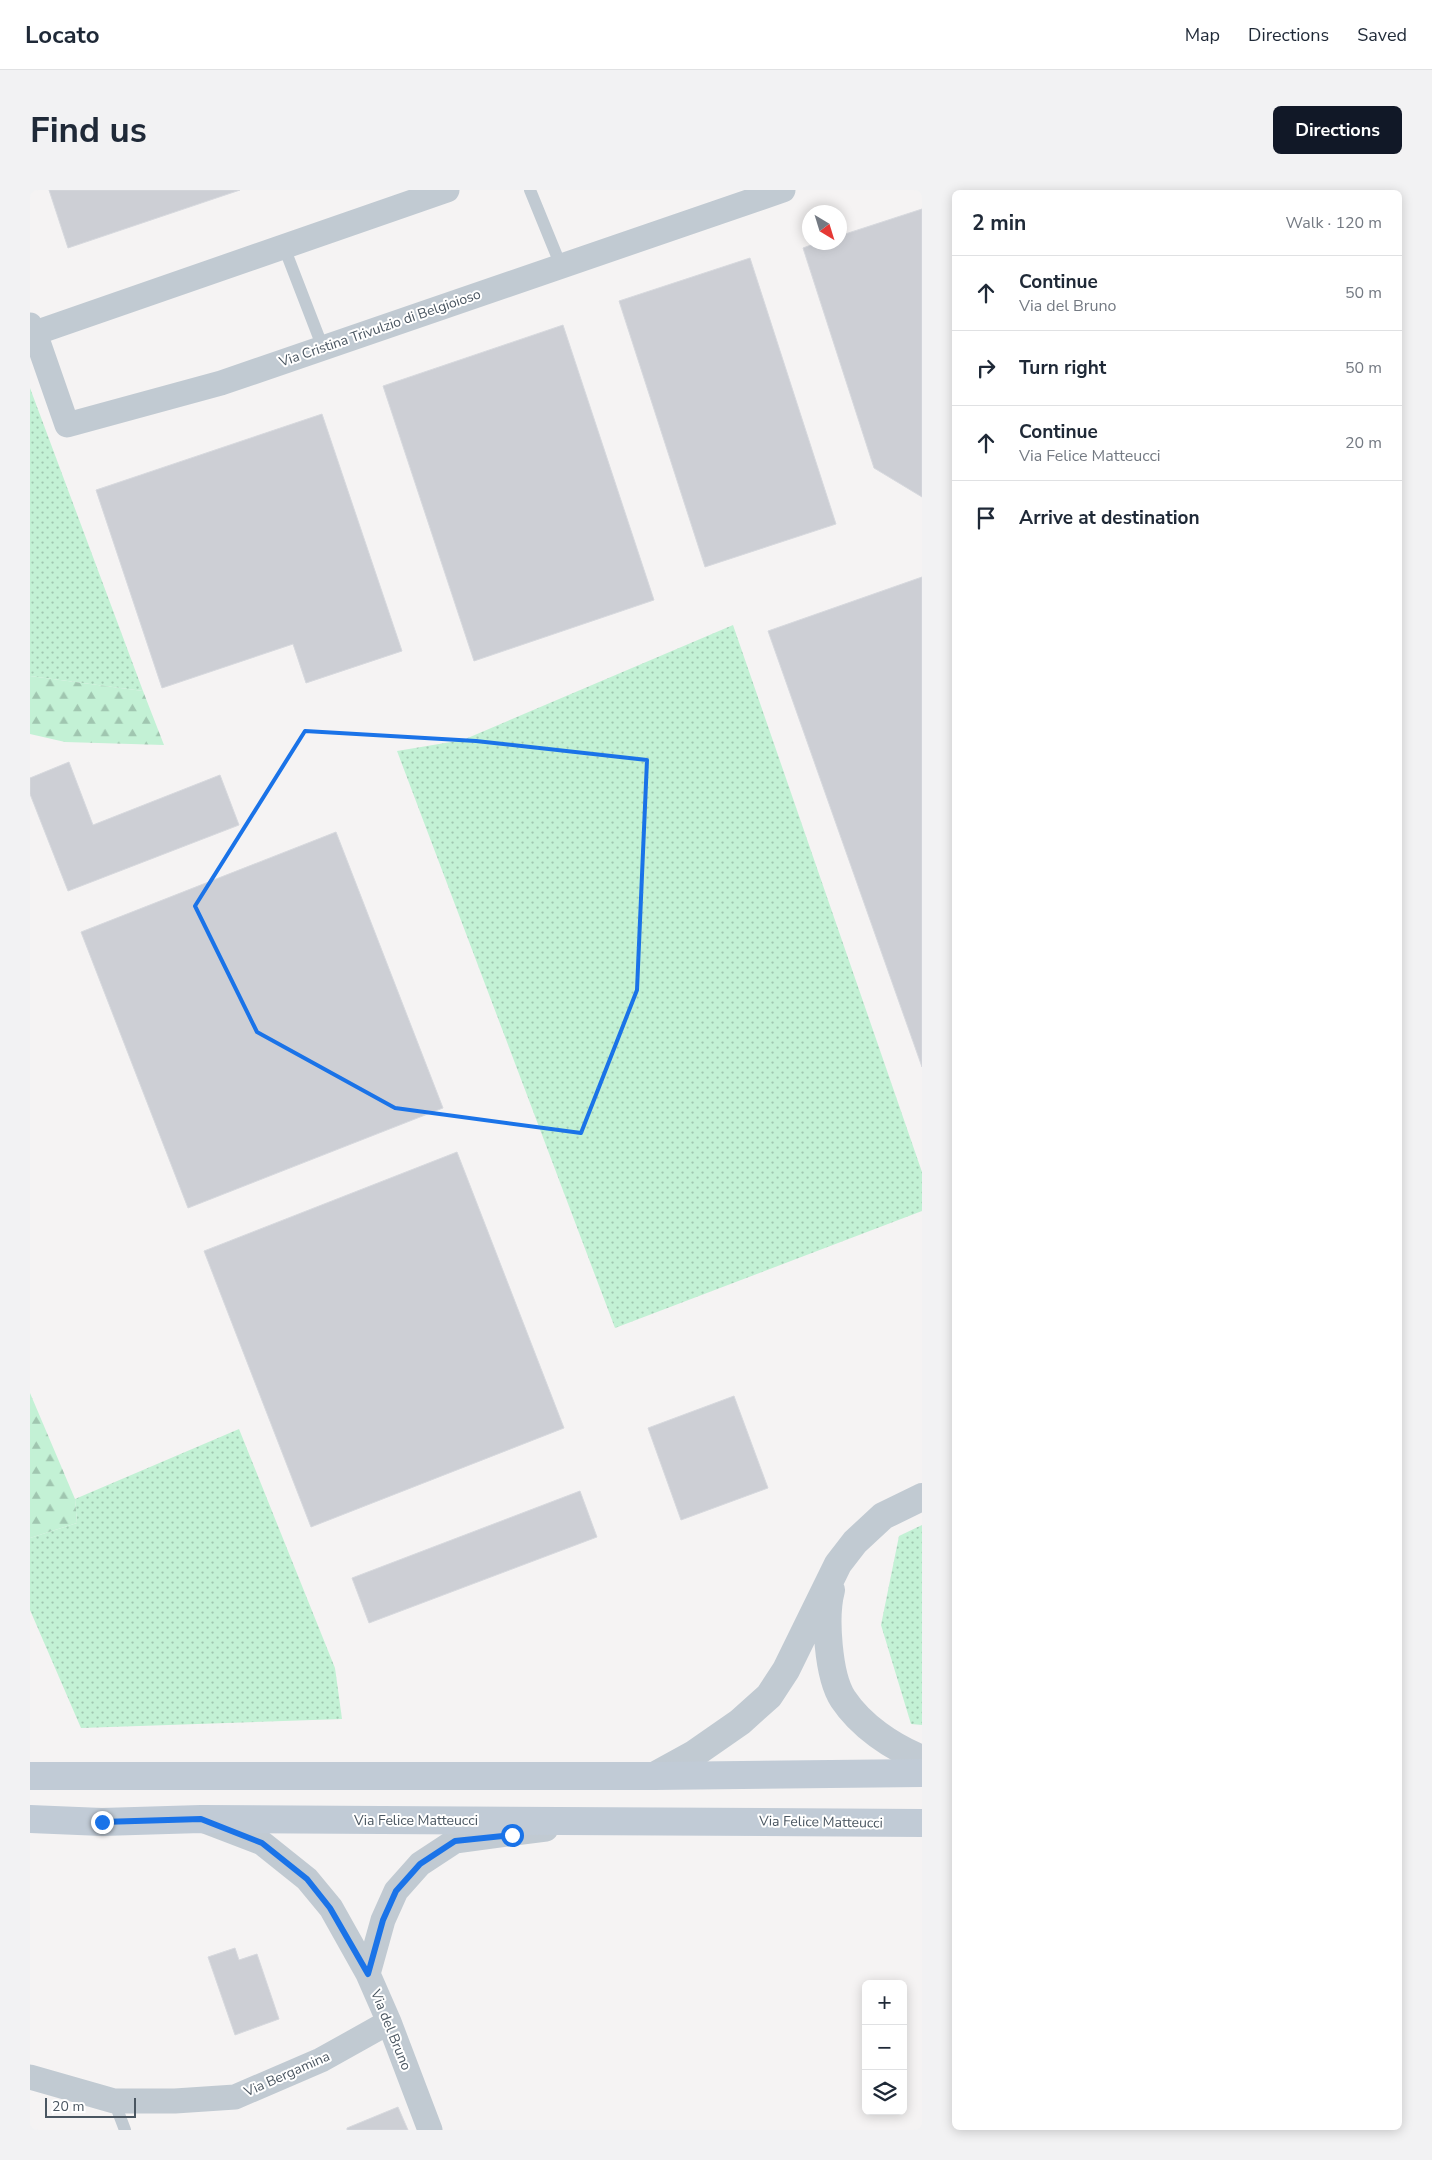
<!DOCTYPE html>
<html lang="en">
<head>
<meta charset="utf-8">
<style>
	body { margin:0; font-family:"Nunito Sans",sans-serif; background:#f2f2f3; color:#1f2937 }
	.controls { position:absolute; right:15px; bottom:15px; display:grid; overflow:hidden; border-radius:8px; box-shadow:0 2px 12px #0003 }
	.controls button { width:45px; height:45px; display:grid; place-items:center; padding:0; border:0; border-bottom:1px solid #e0e1e3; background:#fff; color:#1f2937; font:25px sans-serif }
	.compass { position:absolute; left:772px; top:15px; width:45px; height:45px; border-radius:50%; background:#fff; box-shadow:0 2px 12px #0003; rotate:142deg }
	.scale { position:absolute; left:15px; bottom:12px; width:91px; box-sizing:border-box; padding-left:5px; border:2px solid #4a5661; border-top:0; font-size:14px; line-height:18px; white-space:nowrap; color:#4a5661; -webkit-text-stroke:4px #fff; paint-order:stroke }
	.stop { position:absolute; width:15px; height:15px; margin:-11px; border:4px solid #1a73e8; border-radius:50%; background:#fff }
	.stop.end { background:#1a73e8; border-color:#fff; box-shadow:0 1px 5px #0008 }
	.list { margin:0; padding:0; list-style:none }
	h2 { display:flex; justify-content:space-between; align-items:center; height:65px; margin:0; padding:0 20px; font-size:21px }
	h2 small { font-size:16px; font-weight:400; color:#747a83 }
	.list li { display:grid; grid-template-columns:32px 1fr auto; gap:15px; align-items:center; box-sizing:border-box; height:75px; padding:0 20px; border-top:1px solid #e0e1e3 }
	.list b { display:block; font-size:19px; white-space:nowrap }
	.list p { margin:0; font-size:16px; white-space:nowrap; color:#747a83 }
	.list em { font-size:16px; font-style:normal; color:#747a83 }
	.icon { flex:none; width:28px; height:28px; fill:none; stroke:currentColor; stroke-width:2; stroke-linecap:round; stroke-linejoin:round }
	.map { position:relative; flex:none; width:892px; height:1940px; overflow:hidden; border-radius:8px }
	header { display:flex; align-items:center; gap:30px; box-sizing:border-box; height:70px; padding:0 25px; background:#fff; border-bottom:1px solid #e0e1e3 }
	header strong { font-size:24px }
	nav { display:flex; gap:28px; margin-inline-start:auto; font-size:18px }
	.intro { display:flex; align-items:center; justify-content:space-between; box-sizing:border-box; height:120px; padding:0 30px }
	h1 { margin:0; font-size:35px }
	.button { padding:12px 22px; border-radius:8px; background:#111827; color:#fff; font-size:18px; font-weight:700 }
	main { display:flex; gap:30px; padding:0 30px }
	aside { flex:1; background:#fff; border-radius:8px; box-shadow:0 2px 12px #0003 }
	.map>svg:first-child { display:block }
	.grass { fill:url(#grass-dots) }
	.forest { fill:url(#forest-firs) }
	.building { fill:#cdcfd5; stroke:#d7d9de }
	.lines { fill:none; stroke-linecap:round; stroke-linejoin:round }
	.service { stroke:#c1cad2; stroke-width:12 }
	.minor { stroke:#c1cad2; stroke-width:25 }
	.tertiary { stroke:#c1cad2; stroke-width:28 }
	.secondary { stroke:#c1cbd6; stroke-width:28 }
	.route { stroke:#1a73e8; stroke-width:6 }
	.marked { fill:none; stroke:#1a73e8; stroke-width:4; stroke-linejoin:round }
	.labels { text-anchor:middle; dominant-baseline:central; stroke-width:4; stroke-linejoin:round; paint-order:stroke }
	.street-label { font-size:14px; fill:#4a5661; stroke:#fff }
</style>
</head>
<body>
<header>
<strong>Locato</strong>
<nav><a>Map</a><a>Directions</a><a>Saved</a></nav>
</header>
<div class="intro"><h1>Find us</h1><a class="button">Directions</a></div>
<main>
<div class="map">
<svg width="892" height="1940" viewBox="0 0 892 1940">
	<defs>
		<pattern id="grass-dots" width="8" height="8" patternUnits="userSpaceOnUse" patternTransform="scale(1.25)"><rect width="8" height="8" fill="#c3f1d5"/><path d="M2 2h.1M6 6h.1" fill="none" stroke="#a0c6b0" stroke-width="1.8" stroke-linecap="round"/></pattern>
		<pattern id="forest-firs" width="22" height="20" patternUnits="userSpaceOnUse" patternTransform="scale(1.25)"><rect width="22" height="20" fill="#c3f1d5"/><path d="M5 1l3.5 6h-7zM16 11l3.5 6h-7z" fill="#a0c6b0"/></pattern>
	</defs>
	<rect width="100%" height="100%" fill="#f5f3f3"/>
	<path class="grass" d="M0,198L113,501L0,486Z
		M703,435L892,982V1021L585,1138L367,561L433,550Z
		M209,1239L305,1478L312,1529L51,1538L0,1420V1348L47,1333L45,1309Z
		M892,1335V1535L881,1534L851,1435L869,1346Z"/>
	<path class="forest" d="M0,486L113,501L134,555L35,552L0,544Z
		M0,1203L45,1309L47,1333L0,1348Z"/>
	<path class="building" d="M19,0H210L38,58Z
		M892,19V307L844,278L773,58L789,52H809V46Z
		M720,68L806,334L675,377L589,111Z
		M533,135L624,410L444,471L353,196Z
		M292,224L372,461L276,493L263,454L132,498L66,300Z
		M892,387V877L738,441Z
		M39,572L63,635L190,585L209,635L38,701L0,604V588Z
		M306,642L413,918L158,1018L51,742Z
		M427,962L534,1238L281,1337L174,1061Z
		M704,1206L738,1298L651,1330L618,1238Z
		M550,1301L567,1347L339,1433L322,1388Z
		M205,1758L209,1770L227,1764L249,1829L205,1845L178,1767Z
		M368,1917L378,1940H317V1938Z"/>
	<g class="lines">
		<path class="service" d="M500,0L531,76
			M254,57L293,158
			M84,1911L95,1940"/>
		<path class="minor" d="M0,135L5,143L37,235L191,193L753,0
			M5,143L417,0
			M175,1631L232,1653L277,1689L301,1718L338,1784L359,1832L400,1940
			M338,1784L353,1730L366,1701L390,1674L425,1651L516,1639
			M0,1887L84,1911H145L205,1907L291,1870L359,1832"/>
		<path class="tertiary" d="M801,1400C794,1426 798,1486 813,1509C831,1536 862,1557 892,1569
			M624,1586L664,1564L710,1532L739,1506L756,1480L808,1374L825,1352L853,1326L892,1307"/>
		<path class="secondary" d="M0,1586H624L892,1583
			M0,1629L72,1632L171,1629L892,1633"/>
	</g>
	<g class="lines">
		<path class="route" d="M72,1632L171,1629L232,1653L277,1689L300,1718L338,1784L353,1730L366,1701L390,1674L425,1651L482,1645"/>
	</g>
	<path class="marked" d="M275,541L446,551L617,570L607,800L551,943L365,918L227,842L165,716Z"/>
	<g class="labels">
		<g class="street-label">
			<text transform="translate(350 138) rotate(-19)">Via Cristina Trivulzio di Belgioioso</text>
			<text x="386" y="1630">Via Felice Matteucci</text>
			<text transform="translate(791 1632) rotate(1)">Via Felice Matteucci</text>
			<text transform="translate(361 1840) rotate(68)">Via del Bruno</text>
			<text transform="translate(257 1884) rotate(-24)">Via Bergamina</text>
		</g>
	</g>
</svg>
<div class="controls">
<button>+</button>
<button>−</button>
<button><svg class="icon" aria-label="layers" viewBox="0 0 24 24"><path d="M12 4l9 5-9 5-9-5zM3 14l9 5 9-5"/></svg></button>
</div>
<svg class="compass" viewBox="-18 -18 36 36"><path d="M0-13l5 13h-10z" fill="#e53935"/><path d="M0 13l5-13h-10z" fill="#747a83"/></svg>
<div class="scale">20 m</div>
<div class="stop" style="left:482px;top:1645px"></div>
<div class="stop end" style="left:72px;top:1632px"></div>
</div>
<aside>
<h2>2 min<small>Walk · 120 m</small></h2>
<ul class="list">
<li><svg class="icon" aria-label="ahead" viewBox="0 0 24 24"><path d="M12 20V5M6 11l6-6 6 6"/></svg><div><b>Continue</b><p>Via del Bruno</p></div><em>50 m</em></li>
<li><svg class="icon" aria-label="right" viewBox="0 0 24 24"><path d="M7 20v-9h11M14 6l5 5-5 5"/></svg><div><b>Turn right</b></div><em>50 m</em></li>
<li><svg class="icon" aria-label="ahead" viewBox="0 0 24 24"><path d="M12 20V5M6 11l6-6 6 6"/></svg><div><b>Continue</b><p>Via Felice Matteucci</p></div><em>20 m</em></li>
<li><svg class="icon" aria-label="arrive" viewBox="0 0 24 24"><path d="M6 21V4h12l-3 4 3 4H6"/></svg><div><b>Arrive at destination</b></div></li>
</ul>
</aside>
</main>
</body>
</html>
